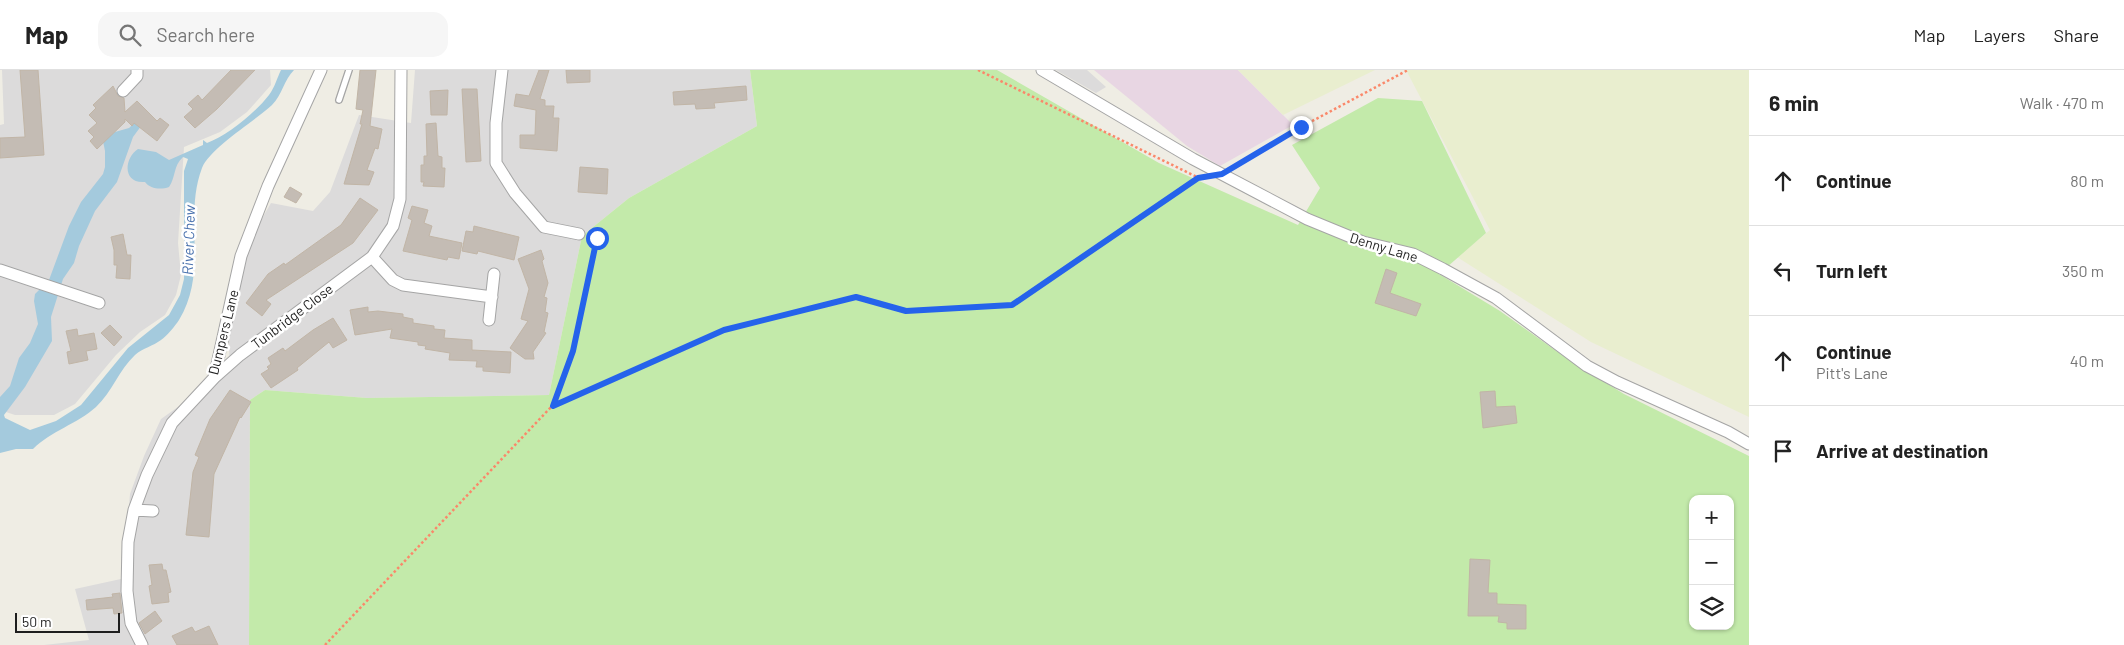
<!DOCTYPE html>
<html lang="en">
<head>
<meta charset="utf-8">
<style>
	body { margin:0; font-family:Barlow,sans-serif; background:#f6f6f6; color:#222 }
	.controls { position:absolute; right:15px; bottom:15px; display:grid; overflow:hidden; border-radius:10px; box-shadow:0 1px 4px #0004 }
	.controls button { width:45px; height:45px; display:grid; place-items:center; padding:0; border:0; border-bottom:1px solid #e0e0e0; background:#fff; color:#222; font:25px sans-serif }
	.scale { position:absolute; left:15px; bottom:12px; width:105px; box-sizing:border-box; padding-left:5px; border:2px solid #1e1e1e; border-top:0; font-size:14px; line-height:18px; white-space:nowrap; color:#1e1e1e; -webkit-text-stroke:4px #fff; paint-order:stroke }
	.stop { position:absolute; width:15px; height:15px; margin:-11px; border:4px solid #2563eb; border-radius:50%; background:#fff }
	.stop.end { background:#2563eb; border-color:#fff; box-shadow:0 1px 5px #0008 }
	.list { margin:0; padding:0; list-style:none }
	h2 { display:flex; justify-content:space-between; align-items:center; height:65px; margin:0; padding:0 20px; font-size:21px }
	h2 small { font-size:16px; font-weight:400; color:#767676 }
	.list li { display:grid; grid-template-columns:32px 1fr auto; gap:15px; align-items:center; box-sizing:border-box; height:90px; padding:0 20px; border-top:1px solid #e0e0e0 }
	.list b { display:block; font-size:19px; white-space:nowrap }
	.list p { margin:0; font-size:16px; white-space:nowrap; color:#767676 }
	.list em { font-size:16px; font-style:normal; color:#767676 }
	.icon { flex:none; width:28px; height:28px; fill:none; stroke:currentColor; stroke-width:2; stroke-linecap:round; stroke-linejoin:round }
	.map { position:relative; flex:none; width:1749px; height:575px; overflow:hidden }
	header { display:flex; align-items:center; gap:30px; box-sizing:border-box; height:70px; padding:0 25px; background:#fff; border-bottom:1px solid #e0e0e0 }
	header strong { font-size:24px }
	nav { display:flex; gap:28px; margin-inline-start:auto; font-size:18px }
	.search { width:350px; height:45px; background:#f6f6f6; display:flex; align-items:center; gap:12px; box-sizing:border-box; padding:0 18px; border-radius:15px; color:#767676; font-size:19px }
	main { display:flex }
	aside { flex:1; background:#fff }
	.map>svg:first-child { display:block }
	.residential { fill:#dcdbdb }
	.industrial { fill:#e8d6e3 }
	.farmland { fill:#e9eecf }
	.grass { fill:#c3eaaa; fill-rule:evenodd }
	.water { fill:#a4cadd }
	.building { fill:#c4bcb4; stroke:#c1b5a6 }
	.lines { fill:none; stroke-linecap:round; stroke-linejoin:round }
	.service-casing { stroke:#a5a5a5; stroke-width:8 }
	.minor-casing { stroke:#a5a5a5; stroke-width:13 }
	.path { stroke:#fa886a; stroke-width:2.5; stroke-dasharray:2.5 2.5; stroke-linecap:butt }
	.service { stroke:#fff; stroke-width:5.5 }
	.minor { stroke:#fff; stroke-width:11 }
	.route { stroke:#2563eb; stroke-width:6 }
	.labels { text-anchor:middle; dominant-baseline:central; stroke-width:5; stroke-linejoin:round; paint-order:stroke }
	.street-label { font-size:14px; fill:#1e1e1e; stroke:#fff }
	.water-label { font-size:15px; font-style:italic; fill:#4a72ae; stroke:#fff }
</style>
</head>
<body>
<header>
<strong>Map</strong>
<div class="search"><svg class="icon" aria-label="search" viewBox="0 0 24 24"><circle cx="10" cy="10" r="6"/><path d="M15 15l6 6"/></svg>Search here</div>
<nav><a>Map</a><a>Layers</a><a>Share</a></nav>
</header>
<main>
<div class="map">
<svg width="1749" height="575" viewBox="0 0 1749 575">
	<rect width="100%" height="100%" fill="#efede4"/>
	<path class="residential" d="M2,0H270L271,15L247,42L220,62L184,77L178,173L181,205L176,225L165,245L140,262L116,285L75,334L54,345H15L0,340V55L4,54Z
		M415,0H750L757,56L629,128L582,166L549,325L367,328L265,320L250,330L249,575H44L89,570L75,519L130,507L126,470L130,424L144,386L161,349L230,300L228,256L244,191L260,152L271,133L313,141L330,122L359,45L411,53Z
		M1056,0H1087L1106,17L1096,23Z"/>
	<path class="industrial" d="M1094,0H1238L1293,55L1220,96L1187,76Z"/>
	<path class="farmland" d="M1238,0H1375L1283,45Z
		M1406,0H1749V347L1591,272L1457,187L1490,160Z"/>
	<path class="grass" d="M750,0H997L1159,93L1298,155L1320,118L1292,75L1378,28L1422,31L1486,163L1439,204L1500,241L1569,290L1624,324L1749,386V575H249L250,330L265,320L367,328L549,325L582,166L629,128L757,56ZM1693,429H1730V556H1693Z"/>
	<path class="water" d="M281,0H294C284,10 282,25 272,35C255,51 210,78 202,98C183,148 209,201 179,250C175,256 167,266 161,270C153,276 143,278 135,285C119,300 112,322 96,337C77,354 51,361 33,379H16L0,383V327L10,316L19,288L30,273L38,254L34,231L35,224L49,210L69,156L81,132L103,104L105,97V81L103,71L115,62L129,58L142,46L147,48L133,67L117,112L95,141L79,176L74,193L63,209L51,247L52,271L25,317L4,345L5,348L30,360L56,351L81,335L128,278L169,245L180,225L184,209V101L188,89L183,87C173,96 176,107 169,117C161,120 150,119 145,112C122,114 124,88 138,79L156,82L169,90L203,75V70L207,73C227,66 256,42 269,25C275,17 277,8 281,0Z"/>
	<path class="building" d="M20,0H38L44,85L0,88V68L25,67Z
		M231,0H255L217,39L195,58L184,47L193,39L188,34L198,25L202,30Z
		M360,0H376L370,56L382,59L378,79L375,78L367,100L374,102L369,115L344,114L362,54H360L363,40L356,39Z
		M539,0H549L540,29L545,30V36H554L553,48H559L557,81L520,78V65H535L536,40L514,36L516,24L529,26Z
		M566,0H590V12L567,13Z
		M113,16L118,26L124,28L125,42L137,31L157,51L160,48L169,55L157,71L134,53L132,56L125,49V52L97,79L90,71L94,67L88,61L97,53L89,45L96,38L93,35Z
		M746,16L747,30L714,33L715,38L696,39L695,34L674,35L673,22Z
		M462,19H477L481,91L466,92Z
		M448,20L447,45H431L430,21Z
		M436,53L438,86L442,87V98H445L444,117L423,116L424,112H421V95H424V86H427L426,54Z
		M580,97L608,99L607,124L578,122Z
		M290,117L302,124L296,133L284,127Z
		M360,128L378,140L353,173L266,230L271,234L262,246L246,233L268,204L284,193L285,195L341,155Z
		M412,136L428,140L424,153L432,156L429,166L462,173L459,189L448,187L447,190L403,181L412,150L408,148Z
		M474,156L519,167L514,190L478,181L477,184L462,181L466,161L473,162Z
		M123,164L127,185H131L130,209L116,208L117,195H114V180L111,167Z
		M541,180L544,189L542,191L548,213L544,227L547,228L545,242L548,243L544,262L546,263L533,282L534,289H525L510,278L528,251L521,249L529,219L518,189Z
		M1386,199L1397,203L1390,223L1421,234L1416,246L1375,233Z
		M368,237V242L378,241L403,244V247L413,249V253L434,256V259L445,260L444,268L472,270V280L511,282L510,303L483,301V297H476L477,291L449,290L450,283L425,279L426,276L418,275V272L390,268L392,259L355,265L350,240Z
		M333,248L347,270L333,278L329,272L297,298L298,300L271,318L261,304L269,299L267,297L271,294L268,288L283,278L285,281L313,260Z
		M110,255L122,267L114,276L101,263Z
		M77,259L78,266L94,263L97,279L86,281L88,290L69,294L67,282L71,281L66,261Z
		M230,320L251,332L241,348L240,347L214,404L209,467L186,465L193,402L199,387L195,385L210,349Z
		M1495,321L1496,337L1515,336L1517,353L1483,358L1480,322Z
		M1470,489L1490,490L1488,523H1497V534L1526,535V559H1507V553L1498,552L1499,546H1468Z
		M162,494L163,500H166L171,522L168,523L169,532L152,534L149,516L152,515L149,495Z
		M120,523L122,543L114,544L113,538L87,540L86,530L113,527L112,524Z
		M155,541L162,551L145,564L139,553Z
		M209,556L218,575H177L172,566L192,557L195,562Z"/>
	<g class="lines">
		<g class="service-casing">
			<path id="service" d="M339,30L349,0"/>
		</g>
		<g class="minor-casing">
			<path id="minor" d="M502,0L496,53V93L515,123L544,157L579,164
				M1042,0L1193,89L1307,149L1363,172L1413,184L1443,199L1496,228L1587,296L1617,312L1728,362L1749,374
				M123,21L137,6V0
				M372,187L393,210L403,215L492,227
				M0,200L99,233
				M489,250L494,204
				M214,308L240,285L372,187L393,156L400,129L401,0
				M134,440L153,441
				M142,575L131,553L127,521L128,472L134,440L147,405L172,353L214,308L241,186L268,116L321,0"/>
		</g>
		<path class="path" d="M978,0L1199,108
			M1234,96L1301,57L1408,0
			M553,335L573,281L597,168L590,166
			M325,575L553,335L724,260L857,227L906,241L1012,235L1201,107"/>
		<use href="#service" class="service"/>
		<use href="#minor" class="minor"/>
	</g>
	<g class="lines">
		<path class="route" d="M597,168L573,281L553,336L724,260L856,227L906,241L1012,235L1198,108L1222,104L1301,57"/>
	</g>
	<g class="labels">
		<g class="street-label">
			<text transform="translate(1384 177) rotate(17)">Denny Lane</text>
			<text transform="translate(292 246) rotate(-37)">Tunbridge Close</text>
			<text transform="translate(223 262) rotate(-76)">Dumpers Lane</text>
		</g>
		<g class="water-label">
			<text transform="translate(188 170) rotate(-88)">River Chew</text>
		</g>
	</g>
</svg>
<div class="controls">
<button>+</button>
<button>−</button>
<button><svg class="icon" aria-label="layers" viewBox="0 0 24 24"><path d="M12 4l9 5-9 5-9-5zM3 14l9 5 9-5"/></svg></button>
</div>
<div class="scale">50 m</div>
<div class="stop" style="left:597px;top:168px"></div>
<div class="stop end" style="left:1301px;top:57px"></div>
</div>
<aside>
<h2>6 min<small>Walk · 470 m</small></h2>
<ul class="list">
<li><svg class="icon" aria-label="ahead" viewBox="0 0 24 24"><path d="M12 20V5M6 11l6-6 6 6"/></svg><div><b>Continue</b></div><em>80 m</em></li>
<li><svg class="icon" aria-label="left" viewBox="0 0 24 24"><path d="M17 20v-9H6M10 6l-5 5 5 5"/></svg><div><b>Turn left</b></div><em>350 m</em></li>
<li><svg class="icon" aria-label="ahead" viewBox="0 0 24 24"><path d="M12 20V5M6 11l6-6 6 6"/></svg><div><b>Continue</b><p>Pitt's Lane</p></div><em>40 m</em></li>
<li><svg class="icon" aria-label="arrive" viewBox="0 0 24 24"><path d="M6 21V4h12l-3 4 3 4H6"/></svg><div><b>Arrive at destination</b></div></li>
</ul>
</aside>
</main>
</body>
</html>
